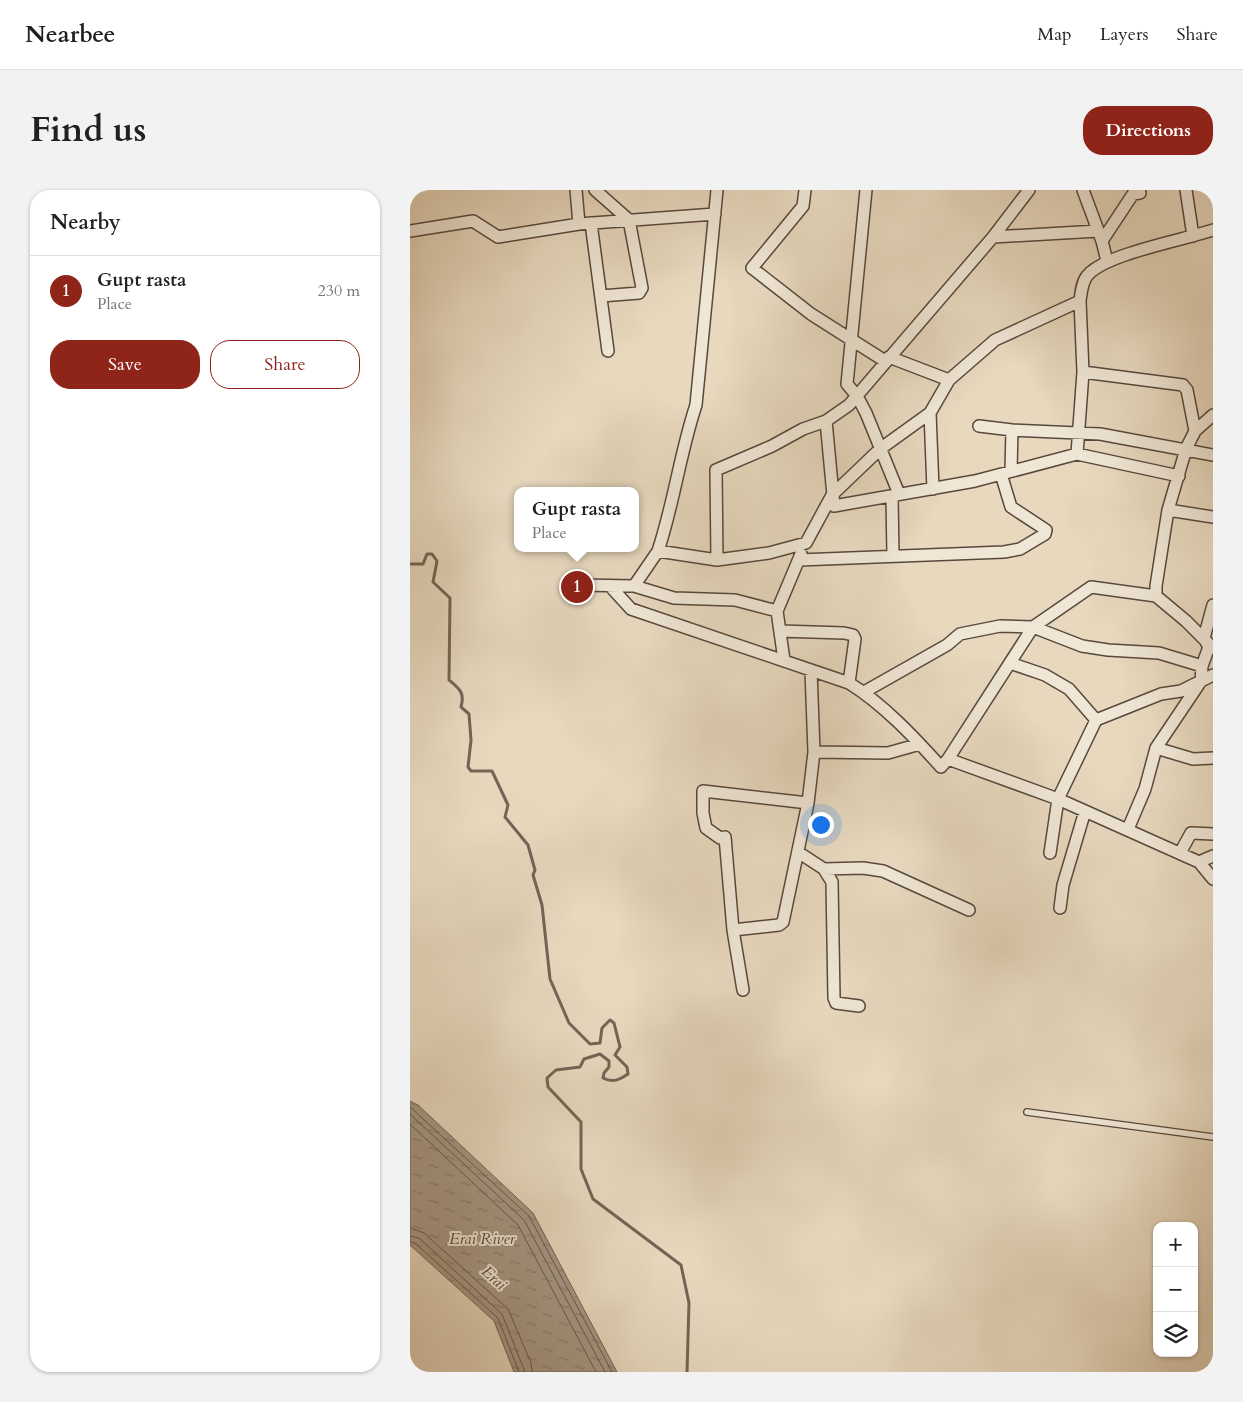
<!DOCTYPE html>
<html lang="en">
<head>
<meta charset="utf-8">
<style>
	body { margin:0; font-family:Cardo,serif; background:#f2f2f2; color:#202124 }
	.controls { position:absolute; right:15px; bottom:15px; display:grid; overflow:hidden; border-radius:10px; box-shadow:0 1px 4px #0004 }
	.controls button { width:45px; height:45px; display:grid; place-items:center; padding:0; border:0; border-bottom:1px solid #e0e0e0; background:#fff; color:#202124; font:25px sans-serif }
	.you { position:absolute; left:410px; top:634px; width:18px; height:18px; margin:-12px; border:4px solid #fff; border-radius:50%; background:#1a73e8; box-shadow:0 0 0 8px #1a73e833 }
	.badge { display:grid; place-items:center; width:32px; height:32px; border-radius:50%; background:#8f2418; color:#fff; font-size:16px; font-weight:700 }
	.pin { position:absolute; translate:-50% -50%; border:2px solid #fff; box-shadow:0 1px 5px #0006 }
	.popup { position:absolute; left:104px; top:297px; width:125px; height:65px; box-sizing:border-box; display:grid; place-content:center; border-radius:10px; background:#fff; filter:drop-shadow(0 1px 4px #0005); font-size:16px; white-space:nowrap; color:#757577 }
	.popup b { font-size:19px; color:#202124 }
	.popup::after { content:''; position:absolute; left:50%; top:100%; margin-left:-10px; border:10px solid transparent; border-top-color:#fff }
	.list { margin:0; padding:0; list-style:none }
	h2 { display:flex; justify-content:space-between; align-items:center; height:65px; margin:0; padding:0 20px; font-size:21px }
	h2 small { font-size:16px; font-weight:400; color:#757577 }
	.list li { display:grid; grid-template-columns:32px 1fr auto; gap:15px; align-items:center; box-sizing:border-box; height:70px; padding:0 20px; border-top:1px solid #e0e0e0 }
	.list b { display:block; font-size:19px; white-space:nowrap }
	.list p { margin:0; font-size:16px; white-space:nowrap; color:#757577 }
	.list em { font-size:16px; font-style:normal; color:#757577 }
	.actions { display:flex; gap:10px; padding:15px 20px }
	.actions a { flex:1; padding:11px 0; border:1px solid #8f2418; border-radius:20px; text-align:center; font-size:18px; color:#8f2418 }
	.actions .main { background:#8f2418; color:#fff }
	.icon { flex:none; width:28px; height:28px; fill:none; stroke:currentColor; stroke-width:2; stroke-linecap:round; stroke-linejoin:round }
	.map { position:relative; flex:none; width:803px; height:1182px; overflow:hidden; border-radius:20px }
	header { display:flex; align-items:center; gap:30px; box-sizing:border-box; height:70px; padding:0 25px; background:#fff; border-bottom:1px solid #e0e0e0 }
	header strong { font-size:24px }
	nav { display:flex; gap:28px; margin-inline-start:auto; font-size:18px }
	.intro { display:flex; align-items:center; justify-content:space-between; box-sizing:border-box; height:120px; padding:0 30px }
	h1 { margin:0; font-size:35px }
	.button { padding:12px 22px; border-radius:20px; background:#8f2418; color:#fff; font-size:18px; font-weight:700 }
	main { display:flex; gap:30px; padding:0 30px }
	aside { flex:1; background:#fff; border-radius:20px; box-shadow:0 1px 4px #0004 }
	.map>svg:first-child { display:block }
	.water { fill:url(#water-ripples); stroke:#746456 }
	.lines { fill:none; stroke-linecap:round; stroke-linejoin:round }
	.shore { stroke:#67584b; stroke-width:1 }
	.stream { stroke:#746456; stroke-width:3 }
	.service-casing { stroke:#58483d; stroke-width:8 }
	.minor-casing { stroke:#58483d; stroke-width:14 }
	.service { stroke:#efe6d5; stroke-width:5.5 }
	.minor { stroke:#efe6d5; stroke-width:11 }
	.labels { text-anchor:middle; dominant-baseline:central; stroke-width:4; stroke-linejoin:round; paint-order:stroke }
	.water-label { font-size:16px; font-style:italic; fill:#5a4b40; stroke:#efe6d5 }
</style>
</head>
<body>
<header>
<strong>Nearbee</strong>
<nav><a>Map</a><a>Layers</a><a>Share</a></nav>
</header>
<div class="intro"><h1>Find us</h1><a class="button">Directions</a></div>
<main>
<aside>
<h2>Nearby<small></small></h2>
<ul class="list">
<li><span class="badge">1</span><div><b>Gupt rasta</b><p>Place</p></div><em>230 m</em></li>
</ul>
<div class="actions"><a class="main">Save</a><a>Share</a></div>
</aside>
<div class="map">
<svg width="803" height="1182" viewBox="0 0 803 1182">
	<defs>
		<pattern id="water-ripples" width="26" height="14" patternUnits="userSpaceOnUse" patternTransform="scale(1.25)"><rect width="26" height="14" fill="#a69784"/><path d="M2 4q2-2 4 0t4 0M15 11q2-2 4 0t4 0" fill="none" stroke="#877a6b"/></pattern>
	</defs>
	<rect width="100%" height="100%" fill="#e7d8be"/>
	<filter id="stains"><feTurbulence type="fractalNoise" baseFrequency=".004" numOctaves="4"/><feColorMatrix values="0 0 0 0 .2 0 0 0 0 .09 0 0 0 0 .02 0 0 0 .5 -.17"/></filter>
	<radialGradient id="worn" r=".72"><stop offset=".6" stop-color="#630" stop-opacity="0"/><stop offset="1" stop-color="#630" stop-opacity=".3"/></radialGradient>
	<path class="water" d="M0,911L8,915L123,1023L207,1182H104L84,1131L0,1055Z"/>
	<g class="lines">
		<path class="shore" d="M0,917L119,1026L202,1182
			M0,924L114,1030L195,1182
			M0,934L108,1035L186,1182
			M0,1038L14,1043L98,1119L121,1173L122,1182
			M0,1046L9,1048L92,1124L115,1182
			M0,1052L5,1053L88,1128L109,1182"/>
		<path class="stream" d="M0,374H13L17,364H22L27,371L23,392L40,408L39,490C50,499 55,503 51,517L59,524L61,550L58,577L61,581H82L98,615L95,627L118,655L125,680L123,685L132,715L140,789L159,833L180,854L190,853L192,838L200,830L204,833L210,857L205,865L217,877L218,884C209,890 203,893 193,888L194,883L199,877V871L190,864L174,869L170,877L146,880L137,888L138,897L171,932V979L183,1009L271,1075L279,1113L277,1182"/>
		<g class="service-casing">
			<path id="service" d="M617,922L803,947"/>
		</g>
		<g class="minor-casing">
			<path id="minor" d="M166,0L169,34
				M185,0L219,30L232,98L229,103L191,106
				M395,0L393,16L342,78L401,124L475,171
				M456,0L437,194L447,206L456,223L489,304
				M673,0L692,51L697,71
				M776,0L783,46
				M181,33L198,161
				M0,41L63,31L88,47L169,34L305,24
				M583,47L688,41
				M692,51L723,4L730,3
				M479,167L539,190
				M673,182L773,195L777,200L785,241
				M520,223L523,299
				M803,225L785,241L776,259L758,320L746,396V406L776,431L803,458
				M416,231L424,316L565,291L667,264L769,286
				M569,236L602,240L690,244L803,265
				M667,264L673,182L670,111
				M601,280L602,240
				M482,306L483,366
				M758,320L803,327
				M248,361C264,313 270,263 286,215L307,0
				M307,370L306,280L362,256L393,239L416,231L439,215L583,47L619,0
				M389,370L594,362L610,359L635,344L636,340L601,317L591,284
				M170,395L224,396L248,361L307,370L359,363L396,353L422,305L470,259L520,223L539,190L585,150L670,111C671,103 672,92 677,86C694,64 774,50 803,40
				M200,396L221,419L439,493C473,514 504,547 531,577L538,569L648,609L789,672L803,689
				M224,396L264,408L325,410L367,421
				M370,441L434,443L443,445L445,449L439,493
				M374,470L367,421L391,364
				M600,473L635,485L659,499L686,530
				M454,502L537,455L550,444L590,436L623,437L672,456L698,460L749,463L792,476
				M746,558L783,569L803,568
				M404,562L478,563L510,554
				M538,569L623,437L681,397L746,406
				M718,639L735,599L746,558L791,491L792,476L799,457L794,448L803,415
				M388,662L414,679L422,692L424,808L426,813L449,816
				M640,663L648,609L686,530L751,504L771,501L803,485
				M770,663L781,643L803,644
				M789,672L803,666
				M414,679L453,678L473,681L559,720
				M650,718L653,695L675,621
				M323,740L369,735L373,732L398,613L404,562L401,481
				M333,800L323,740L315,647L310,648L296,638L293,623V601L398,613"/>
		</g>
		<use href="#service" class="service"/>
		<use href="#minor" class="minor"/>
	</g>
	<g class="labels">
		<g class="water-label">
			<text x="72" y="1049">Erai River</text>
			<text transform="translate(84 1088) rotate(42)">Erai</text>
		</g>
	</g>
	<rect width="100%" height="100%" filter="url(#stains)"/>
	<rect width="100%" height="100%" fill="url(#worn)"/>
</svg>
<div class="controls">
<button>+</button>
<button>−</button>
<button><svg class="icon" aria-label="layers" viewBox="0 0 24 24"><path d="M12 4l9 5-9 5-9-5zM3 14l9 5 9-5"/></svg></button>
</div>
<div class="you"></div>
<div class="pin badge" style="left:167px;top:397px">1</div>
<div class="popup"><b>Gupt rasta</b>Place</div>
</div>
</main>
</body>
</html>
